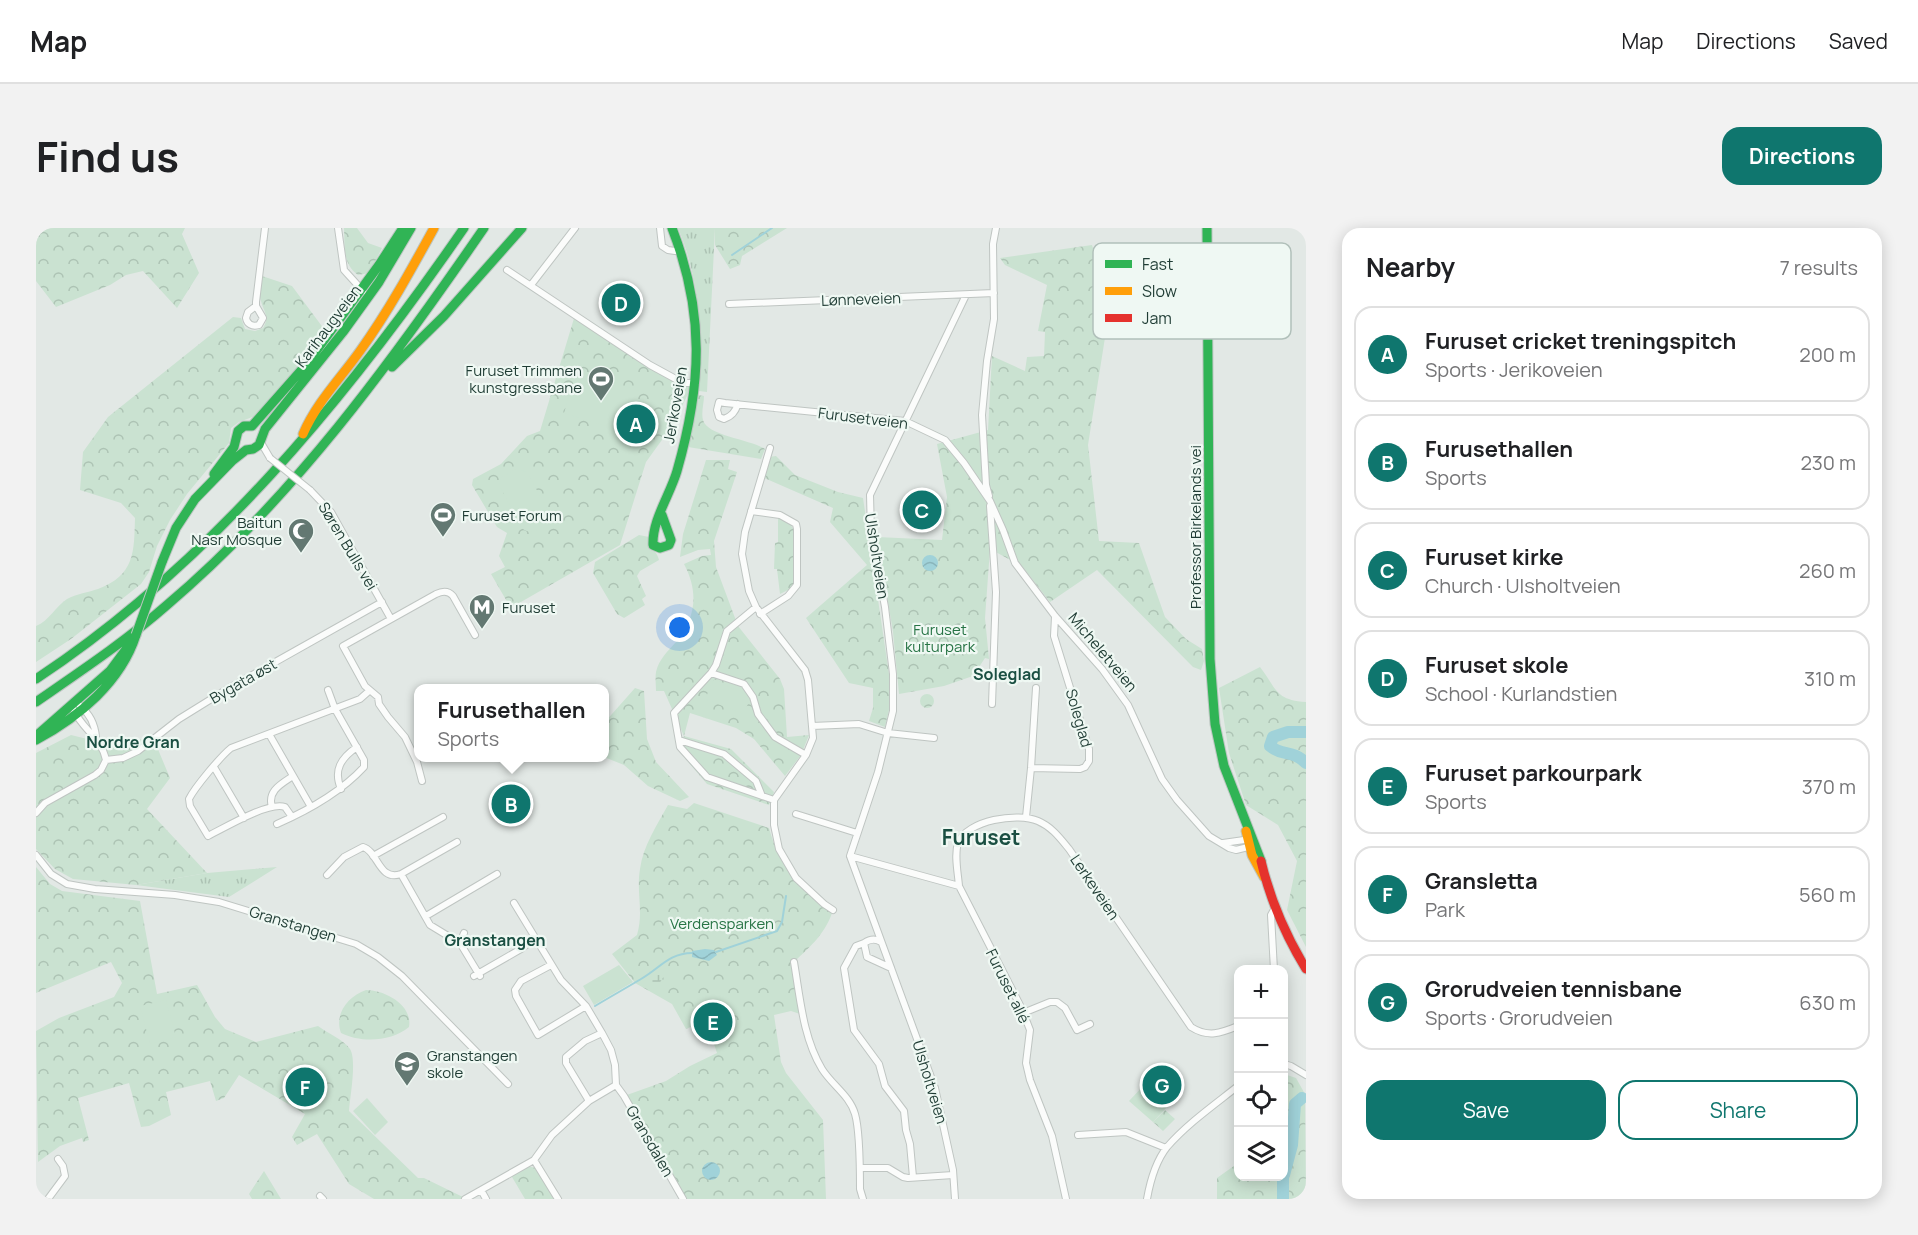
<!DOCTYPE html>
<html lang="en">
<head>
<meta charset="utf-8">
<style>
	body { margin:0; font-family:Manrope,sans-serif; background:#f2f2f2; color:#202124 }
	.controls { position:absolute; right:18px; bottom:18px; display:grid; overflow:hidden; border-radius:12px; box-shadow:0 3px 15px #0003 }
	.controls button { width:54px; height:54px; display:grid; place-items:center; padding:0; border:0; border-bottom:2px solid #e0e0e0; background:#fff; color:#202124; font:30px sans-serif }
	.you { position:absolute; left:644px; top:400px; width:21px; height:21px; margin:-15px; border:4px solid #fff; border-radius:50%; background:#1a73e8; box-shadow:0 0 0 9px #1a73e833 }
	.badge { display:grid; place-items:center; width:39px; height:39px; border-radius:50%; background:#0f766e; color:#fff; font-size:20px; font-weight:700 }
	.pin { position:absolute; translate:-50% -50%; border:3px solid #fff; box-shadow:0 2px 6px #0006 }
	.popup { position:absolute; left:378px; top:456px; width:195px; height:78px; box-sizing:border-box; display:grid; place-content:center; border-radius:12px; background:#fff; filter:drop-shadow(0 2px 4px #0005); font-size:20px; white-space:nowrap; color:#757577 }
	.popup b { font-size:22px; color:#202124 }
	.popup::after { content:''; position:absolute; left:50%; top:100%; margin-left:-12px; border:12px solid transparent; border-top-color:#fff }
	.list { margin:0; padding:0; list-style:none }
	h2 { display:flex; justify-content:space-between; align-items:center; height:78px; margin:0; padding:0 24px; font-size:26px }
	h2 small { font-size:20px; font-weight:400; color:#757577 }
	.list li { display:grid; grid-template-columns:39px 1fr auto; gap:18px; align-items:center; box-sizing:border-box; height:96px; margin:0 12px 12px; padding:0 12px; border:2px solid #e0e0e0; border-radius:18px }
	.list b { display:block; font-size:22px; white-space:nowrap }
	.list p { margin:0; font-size:20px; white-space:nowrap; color:#757577 }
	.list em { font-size:20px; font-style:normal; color:#757577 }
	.actions { display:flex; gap:12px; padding:18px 24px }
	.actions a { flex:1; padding:14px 0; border:2px solid #0f766e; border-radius:18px; text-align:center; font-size:21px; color:#0f766e }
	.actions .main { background:#0f766e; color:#fff }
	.icon { flex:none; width:33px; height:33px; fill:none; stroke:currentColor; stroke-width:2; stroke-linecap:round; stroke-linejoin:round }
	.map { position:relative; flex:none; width:1270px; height:971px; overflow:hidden; border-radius:18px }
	header { display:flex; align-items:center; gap:36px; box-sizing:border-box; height:84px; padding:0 30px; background:#fff; border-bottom:2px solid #e0e0e0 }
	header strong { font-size:28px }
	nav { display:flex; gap:33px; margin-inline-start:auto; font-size:21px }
	.intro { display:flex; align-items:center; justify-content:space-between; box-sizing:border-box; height:144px; padding:0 36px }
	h1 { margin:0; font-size:42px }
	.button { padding:15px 27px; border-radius:18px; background:#0f766e; color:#fff; font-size:21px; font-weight:700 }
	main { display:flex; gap:36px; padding:0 36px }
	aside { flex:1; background:#fff; border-radius:18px; box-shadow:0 3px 15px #0003 }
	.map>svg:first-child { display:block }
	.grass { fill:url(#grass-tufts) }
	.forest { fill:url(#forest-crowns) }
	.wetland { fill:url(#wetland-marsh) }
	.garden { fill:#cae2d1 }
	.water { fill:url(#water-waves) }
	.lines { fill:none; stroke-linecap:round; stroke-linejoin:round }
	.stream { stroke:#a0d2d9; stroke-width:2 }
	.river { stroke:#a0d2d9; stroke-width:12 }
	.street-casing { stroke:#bfc5c2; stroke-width:8 }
	.fast-casing { stroke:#bdc6c2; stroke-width:11 }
	.slow-casing { stroke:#bdc6c2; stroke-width:11 }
	.jam-casing { stroke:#bdc6c2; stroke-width:11 }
	.street { stroke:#fbfcfb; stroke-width:6 }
	.fast { stroke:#30b455; stroke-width:9 }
	.slow { stroke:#ff9f0a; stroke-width:9 }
	.jam { stroke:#e5322d; stroke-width:9 }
	.street-bridge-casing { stroke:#bfc5c2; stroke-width:8; stroke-linecap:butt }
	.fast-bridge-casing { stroke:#bdc6c2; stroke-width:11; stroke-linecap:butt }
	.street-bridge { stroke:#fbfcfb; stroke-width:6 }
	.fast-bridge { stroke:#30b455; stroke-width:9 }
	.labels { text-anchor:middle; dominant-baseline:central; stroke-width:4.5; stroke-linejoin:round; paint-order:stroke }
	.street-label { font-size:15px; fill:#1f3c34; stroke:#eff8f3 }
	.poi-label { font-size:15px; fill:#1f3c34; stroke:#eff8f3; text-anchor:start }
	.park-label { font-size:15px; fill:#277445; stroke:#eff8f3 }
	.neighbourhood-label { font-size:16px; font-weight:bold; fill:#1a4f42; stroke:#eff8f3 }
	.district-label { font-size:21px; font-weight:bold; fill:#1a4f42; stroke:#eff8f3 }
	.key { fill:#eff8f3; stroke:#b1c0ba; stroke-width:1.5 }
	.key-label { font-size:16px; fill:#1f3c34 }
</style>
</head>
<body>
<header>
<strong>Map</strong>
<nav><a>Map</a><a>Directions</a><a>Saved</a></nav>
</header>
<div class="intro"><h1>Find us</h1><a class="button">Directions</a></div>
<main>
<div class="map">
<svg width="1270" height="971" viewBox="0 0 1270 971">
	<defs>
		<pattern id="grass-tufts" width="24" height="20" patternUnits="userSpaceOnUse" patternTransform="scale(1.5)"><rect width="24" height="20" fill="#cae2d1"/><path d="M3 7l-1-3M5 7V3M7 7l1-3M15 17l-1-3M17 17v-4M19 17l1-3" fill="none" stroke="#adc3b4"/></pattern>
		<pattern id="forest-crowns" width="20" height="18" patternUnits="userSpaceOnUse" patternTransform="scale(1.5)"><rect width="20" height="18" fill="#cae2d1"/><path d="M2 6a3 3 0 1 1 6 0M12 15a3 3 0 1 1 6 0" fill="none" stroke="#adc3b4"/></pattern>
		<pattern id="wetland-marsh" width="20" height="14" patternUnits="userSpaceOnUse" patternTransform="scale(1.5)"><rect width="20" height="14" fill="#cae2d1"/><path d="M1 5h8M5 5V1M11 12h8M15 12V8" fill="none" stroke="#adc3b4"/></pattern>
		<pattern id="water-waves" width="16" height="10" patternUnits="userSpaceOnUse" patternTransform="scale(1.5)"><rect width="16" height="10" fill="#a0d2d9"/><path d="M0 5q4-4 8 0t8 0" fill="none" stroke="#89b5bb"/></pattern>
	</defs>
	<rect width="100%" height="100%" fill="#e2e8e5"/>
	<path class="grass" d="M642,0H679L671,164L663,163C667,108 664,52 642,0Z
		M241,639L193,669L100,657L171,645Z"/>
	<path class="forest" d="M0,0H149L146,6L163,45L141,80L107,43L90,47L74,57L20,79L0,53Z
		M308,0H321L332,15L346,20L333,45L322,47C306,36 309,17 308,0Z
		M679,0H751L706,28L704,37L694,41L679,17Z
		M1056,17L1074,78L1052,217L1063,313L1103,315L1129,389L1150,411L1166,421L1168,433L1165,442L1157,439L1061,342L1014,374L986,338L954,321L949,390L953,431L949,430L937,448L908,458L863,466L857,404L841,309L906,312L911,269L901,216L952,202L956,128L989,143L991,129L1008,128L1009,104L1002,103L1011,57L969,37L964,30Z
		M226,48L256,58L291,105L249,157L219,188L203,194L195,200L193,215L151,266L134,292L121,318L113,344L105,356L35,411L0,434V398C13,393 20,378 31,371C40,366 53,364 62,361C99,347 98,324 99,290L85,275L44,262L47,224L72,189L197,89L205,90L209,101L219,103L227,100C234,88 228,85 225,73C222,65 225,56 226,48Z
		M539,87L614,137L654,155L653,164L636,198L610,234L584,317L478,378L473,377L455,346L469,339L463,328L471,305L461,299L436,257L437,251L465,236L491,208L504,203Z
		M662,167L668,168C668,175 665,185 667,192C671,208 714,211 729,221L725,231L652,219Z
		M740,228L759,247L802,264L827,270L853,446V482L849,499L833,493L837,480V460L813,455L770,390L831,337L794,294L797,280L726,249L733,229Z
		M670,232H694L692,241L701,244L678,313L680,339L702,398L744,451L748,461L751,509L773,507L765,527L749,548L718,511L700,500L654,485L648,508L695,521L738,564L733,577L671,556L641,521L648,508L628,463H620C620,457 619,450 620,444C623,431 632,423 640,414C660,390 663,364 648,336L666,328L675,327L674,321L662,322L644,329L647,306Z
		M742,289L754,296L758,302V355L754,361L744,366L741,341H738L739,315L742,314Z
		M603,307L613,309C613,319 621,323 623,332L604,343L601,348L610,368L606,371L609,377L588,390L581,386L557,345L559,334Z
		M1224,439C1241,461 1239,472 1270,474V719L1251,682L1261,633L1242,597L1210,577L1193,525L1183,460Z
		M599,460L608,463L611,511L620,534L653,569L644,573L612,558L588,537L568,529V495Z
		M884 473a7 7 0 1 1 14 0a7 7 0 1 1-14 0Z
		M35,507L84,519L116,507L134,550L111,581L171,645L100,657L37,651L19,641L0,621V525Z
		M658,575L733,600C744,640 762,660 797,682C790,705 775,718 758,734L767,787L755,783L738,787L745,834L750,845L787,892L790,971H647L588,868L630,853L654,838L681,825L675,807L659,797L650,801L636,776L599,755L576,726L601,707C608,684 600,664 604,641C607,618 621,597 632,577L651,581Z
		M0,639L14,656L26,663L104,673L121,766L161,757L179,789L189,801L220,814L282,798C291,805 307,811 314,821C321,832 314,869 313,883L382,950H388L431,971H338L313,956L281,906L261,917L256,909L269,886L203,847L188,870L180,873L174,853L130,864L135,887L113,898L105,899L93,855L42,870L53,912L47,914L46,910L24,918L2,934L0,803L23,790L78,769L86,755L75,734L0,765Z
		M330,762C349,762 377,777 373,799C355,814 325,815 305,805C298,786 312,768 330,762Z
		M1248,846L1260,850L1269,866L1270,971H1181V950L1202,935V948H1248Z
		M1129,882L1139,891L1127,903L1117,894Z
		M491,938L500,940L518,971H489L476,949V946Z
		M228,943L245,971H216L213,966Z"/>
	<path class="wetland" d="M622,736L628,748L623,756L614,758L603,753Z"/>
	<path class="garden" d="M541,143L603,163L589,204L528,185Z
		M601,176L611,179L599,216L590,213Z
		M480,241H484L491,245L514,285C515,298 497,309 487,301L463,257L465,250Z
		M678,451L715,470L707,486L669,471Z
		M583,737L597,754L558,777L547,758Z
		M130,772L140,809L114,816L104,778Z
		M1118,837L1146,864L1134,877L1106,850Z
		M1109,856L1132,878L1117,894L1093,873Z
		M331,870L352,894L339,907L317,883Z"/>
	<path class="water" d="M886 335a8 8 0 1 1 16 0a8 8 0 1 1-16 0Z
		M669,721L678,722L681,727L673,733L656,729V723Z
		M666 943a9 9 0 1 1 18 0a9 9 0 1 1-18 0Z"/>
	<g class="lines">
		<path class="stream" d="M696,27L736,0
			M680,724L741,703L746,694L750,668
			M559,778C574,769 590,760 605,751C623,741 633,725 656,725"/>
		<path class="river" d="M1270,504H1252L1237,509L1234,518C1247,529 1256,521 1270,535
			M1248,947L1256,917L1259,876L1266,870
			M1247,971V948"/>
		<g class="street-casing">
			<path id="street" d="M302,0L308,42L327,63
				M624,0L626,18L632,22L639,23
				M471,42L614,137L647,155H660
				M495,57L539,0
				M693,76L958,65
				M220,78L212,84L210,90C211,96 216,99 223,97L227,90L220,78V74L229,0
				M702,176C699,184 696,188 688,191L683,189L681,182L683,174L689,175L869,193L909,212L928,235L954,273L967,302L979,335L1019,388L1066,441L1092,477L1126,551L1141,572L1173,608L1193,620L1200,622L1216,618
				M224,213L234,230
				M734,220L709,304L706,326L713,363L720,379L769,442L772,452L777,510L770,527L738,572V597L743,621L760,650L788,676L797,682
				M274,262L295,284L355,391
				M953,268L950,257L946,187L951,133L958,91L957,16L960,0
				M954,278L960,364L956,476
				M715,283L744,287L760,296L761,301V357L752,368L724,386
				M720,379L691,403L680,437L675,445L638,485L644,519L671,549L738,572
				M675,445L708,456L717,469L722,486L739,509L770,527
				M44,478C54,486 59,497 60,509
				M776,498L823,496L852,505L898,510
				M233,506L275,579
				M643,512L688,526L720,553L726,568
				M70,532L87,530L102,523L143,491L193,460L346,374
				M178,539L208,590
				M995,540L1044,541L1049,539L1053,533V521L1018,408L1019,389
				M386,553L381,534L369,509L352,489L343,476L342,469L329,458L307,418L400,366C406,363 412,362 417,368L439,407
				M305,561C297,542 305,530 321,519
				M236,579C231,563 245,556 257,548
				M0,585L9,575L59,547L65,542L70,532C65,508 46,502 38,482
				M760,586L821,605
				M256,589L249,579C233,573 188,600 172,608L154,578L153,571C159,559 185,528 195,520L324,471L333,463
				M990,589L995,540L1000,460
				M241,596C273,582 304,565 328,539V532L299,481L292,462
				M1187,615L1215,611
				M0,627L15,646L31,656L59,661L139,667L183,674L320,716L342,729L366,748L472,856
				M337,628L407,589
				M814,628L923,658L985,779L994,802L990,835L994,852L1016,908L1030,971
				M291,647L308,629L327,619C342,623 343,654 365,646
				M923,658C922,645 918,627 922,615C931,592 982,584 1002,593C1016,599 1024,610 1033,621L1155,799C1172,810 1185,805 1202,798
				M390,688L461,646
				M428,705L424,715L444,748
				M417,711L394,697L365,646L421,614
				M845,714C839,710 834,711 828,715L831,729L855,740
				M828,715L820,718L808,740L818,802L843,836L849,858L868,883L870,902L874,916L877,949
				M758,734C764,769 767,810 786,841C796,857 814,868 819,886C824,903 824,942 824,961L827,971
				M515,737L485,753L479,762L480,768L502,807L550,778
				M1238,742L1235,687L1240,678
				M438,748L485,721L499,710
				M987,785L1014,774H1021L1029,780L1041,802L1054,796
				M1248,836L1255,838L1270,847
				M580,857L588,868L647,971
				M553,873L530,835V829L549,813L566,805
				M1042,907L1090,904L1130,920
				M498,932L522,971
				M824,940H852L867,949L872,950L917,947
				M284,968L287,971
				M12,971L29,948L27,938L22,931
				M429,971L445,962
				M450,971L445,962L498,932L516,907L553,873L580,857L579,837L575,822L566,805L550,778L525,752L478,675
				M919,971L917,942L899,860L814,628L842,544L857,483V446L849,379L835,304L834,267L930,67
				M1111,971C1114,954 1120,933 1131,919C1151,896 1178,877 1202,858"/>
		</g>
		<g class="fast-casing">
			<path id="fast" d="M1171,0L1174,431L1179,496L1188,538L1225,633
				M356,139L408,88L486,0
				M178,246L198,219L202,203L208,198H216L269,138L343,37L367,0
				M626,287L635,312L633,317L624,320L617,317C616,292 634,267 641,243C666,156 669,85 636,0
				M126,334L140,300L159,271L196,233L210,222L217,221L223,217L229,201L307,104L343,54L375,0
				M0,451C174,336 310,171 428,0
				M0,474C45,443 90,413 131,377C257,270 355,135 448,0
				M0,508L74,443L97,412
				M0,512C43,489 85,454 100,407"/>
		</g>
		<g class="slow-casing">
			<path id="slow" d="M267,206C281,174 304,151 324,123C352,84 375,42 398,0
				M1210,603L1216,627L1228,649"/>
		</g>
		<g class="jam-casing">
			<path id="jam" d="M1225,633C1234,671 1250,708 1270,741"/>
		</g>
		<use href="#street" class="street"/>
		<use href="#fast" class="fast"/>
		<use href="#slow" class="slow"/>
		<use href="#jam" class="jam"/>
		<g class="street-bridge-casing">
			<path id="street-bridge" d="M234,230L274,262"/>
		</g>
		<g class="fast-bridge-casing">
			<path id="fast-bridge" d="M100,407L126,334"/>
		</g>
		<use href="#street-bridge" class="street-bridge"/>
		<use href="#fast-bridge" class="fast-bridge"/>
	</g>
	<defs>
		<g id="stadium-pin" transform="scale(1.35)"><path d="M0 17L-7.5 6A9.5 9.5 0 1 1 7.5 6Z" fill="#637872" stroke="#eff8f3"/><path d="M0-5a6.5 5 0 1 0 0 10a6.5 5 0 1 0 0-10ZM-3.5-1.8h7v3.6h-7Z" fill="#fff"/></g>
		<g id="mosque-pin" transform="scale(1.35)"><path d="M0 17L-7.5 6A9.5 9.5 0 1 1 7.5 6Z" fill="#637872" stroke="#eff8f3"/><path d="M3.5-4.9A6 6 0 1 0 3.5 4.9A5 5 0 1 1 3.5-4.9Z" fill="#fff"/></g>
		<g id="metro-pin" transform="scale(1.35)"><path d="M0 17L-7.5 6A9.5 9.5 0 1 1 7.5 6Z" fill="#637872" stroke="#eff8f3"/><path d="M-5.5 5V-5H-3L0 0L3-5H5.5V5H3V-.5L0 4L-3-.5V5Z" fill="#fff"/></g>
		<g id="school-pin" transform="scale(1.35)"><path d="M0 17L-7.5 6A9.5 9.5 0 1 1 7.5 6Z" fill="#637872" stroke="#eff8f3"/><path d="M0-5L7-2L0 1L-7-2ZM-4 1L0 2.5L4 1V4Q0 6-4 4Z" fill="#fff"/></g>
	</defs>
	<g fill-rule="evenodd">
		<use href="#stadium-pin" x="565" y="151"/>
		<use href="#stadium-pin" x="407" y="287"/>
		<use href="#mosque-pin" x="265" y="303"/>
		<use href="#metro-pin" x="446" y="379"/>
		<use href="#school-pin" x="371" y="836"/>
	</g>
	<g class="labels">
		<g class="street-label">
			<text transform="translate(825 71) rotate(-2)">Lønneveien</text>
			<text transform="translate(292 98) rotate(-53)">Karihaugveien</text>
			<text transform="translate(639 177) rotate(-80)">Jerikoveien</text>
			<text transform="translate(827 190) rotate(7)">Furusetveien</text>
			<text transform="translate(1159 299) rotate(-90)">Professor Birkelands vei</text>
			<text transform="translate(312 318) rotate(59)">Søren Bulls vei</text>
			<text transform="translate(841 328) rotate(81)">Ulsholtveien</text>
			<text transform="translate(1067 424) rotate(50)">Micheletveien</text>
			<text transform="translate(207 453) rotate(-30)">Bygata øst</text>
			<text transform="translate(1043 490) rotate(74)">Soleglad</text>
			<text transform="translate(1059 659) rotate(56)">Lerkeveien</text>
			<text transform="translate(257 696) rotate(17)">Granstangen</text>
			<text transform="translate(972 758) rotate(64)">Furuset allé</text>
			<text transform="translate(894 854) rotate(73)">Ulsholtveien</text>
			<text transform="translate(614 913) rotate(60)">Gransdalen</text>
		</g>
		<g class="poi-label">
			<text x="546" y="142" text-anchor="end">Furuset Trimmen<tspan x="546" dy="17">kunstgressbane</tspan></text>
			<text x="426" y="287">Furuset Forum</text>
			<text x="246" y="294" text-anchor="end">Baitun<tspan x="246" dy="17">Nasr Mosque</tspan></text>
			<text x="466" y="379">Furuset</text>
			<text x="391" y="827">Granstangen<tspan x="391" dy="17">skole</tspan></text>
		</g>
		<g class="park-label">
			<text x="904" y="401">Furuset<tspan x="904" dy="17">kulturpark</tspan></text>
			<text x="686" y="695">Verdensparken</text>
		</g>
		<g class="neighbourhood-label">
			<text x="971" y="446">Soleglad</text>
			<text x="97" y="514">Nordre Gran</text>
			<text x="459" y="712">Granstangen</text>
		</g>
		<g class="district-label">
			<text x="945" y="609">Furuset</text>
		</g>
	</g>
	<rect x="1057" y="15" width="198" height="96" rx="9" class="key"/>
	<rect x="1069" y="32" width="27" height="8" fill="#30b455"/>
	<rect x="1069" y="59" width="27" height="8" fill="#ff9f0a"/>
	<rect x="1069" y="86" width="27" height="8" fill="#e5322d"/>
	<g class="key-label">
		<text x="1106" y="42">Fast</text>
		<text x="1106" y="69">Slow</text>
		<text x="1106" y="96">Jam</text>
	</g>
</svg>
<div class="controls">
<button>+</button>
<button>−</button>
<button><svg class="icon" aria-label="locate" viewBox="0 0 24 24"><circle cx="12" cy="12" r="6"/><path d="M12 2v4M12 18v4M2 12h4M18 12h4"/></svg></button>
<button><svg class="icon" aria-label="layers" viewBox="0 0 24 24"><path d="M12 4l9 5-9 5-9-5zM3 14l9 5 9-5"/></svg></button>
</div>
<div class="you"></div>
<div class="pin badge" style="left:600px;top:196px">A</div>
<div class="pin badge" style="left:475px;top:576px">B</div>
<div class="popup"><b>Furusethallen</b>Sports</div>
<div class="pin badge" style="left:886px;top:282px">C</div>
<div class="pin badge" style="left:585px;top:75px">D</div>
<div class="pin badge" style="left:677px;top:794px">E</div>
<div class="pin badge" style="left:269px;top:859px">F</div>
<div class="pin badge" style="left:1126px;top:857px">G</div>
</div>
<aside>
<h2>Nearby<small>7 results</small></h2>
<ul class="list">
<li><span class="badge">A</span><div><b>Furuset cricket treningspitch</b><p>Sports · Jerikoveien</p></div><em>200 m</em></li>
<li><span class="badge">B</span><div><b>Furusethallen</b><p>Sports</p></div><em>230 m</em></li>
<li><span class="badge">C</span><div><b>Furuset kirke</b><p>Church · Ulsholtveien</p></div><em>260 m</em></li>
<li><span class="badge">D</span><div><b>Furuset skole</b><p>School · Kurlandstien</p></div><em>310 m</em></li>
<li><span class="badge">E</span><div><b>Furuset parkourpark</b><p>Sports</p></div><em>370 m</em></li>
<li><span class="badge">F</span><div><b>Gransletta</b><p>Park</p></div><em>560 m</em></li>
<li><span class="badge">G</span><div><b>Grorudveien tennisbane</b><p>Sports · Grorudveien</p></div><em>630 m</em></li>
</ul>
<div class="actions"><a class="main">Save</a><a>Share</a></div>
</aside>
</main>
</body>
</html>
